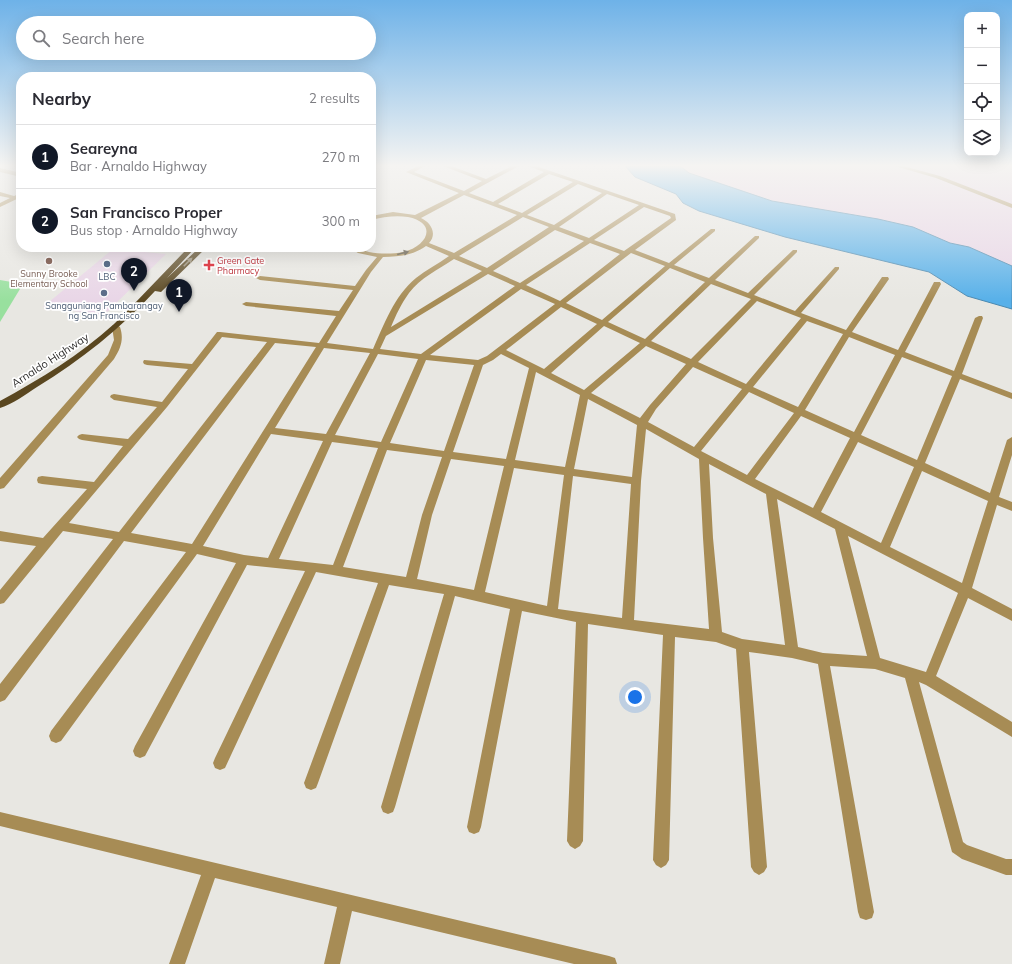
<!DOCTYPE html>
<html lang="en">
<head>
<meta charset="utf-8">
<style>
	body { margin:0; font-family:Mulish,sans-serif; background:#f2f2f3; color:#2b2b33 }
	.controls { position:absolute; right:12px; top:12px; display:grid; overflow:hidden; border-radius:8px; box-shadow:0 4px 16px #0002 }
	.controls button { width:36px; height:36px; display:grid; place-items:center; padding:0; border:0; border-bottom:1px solid #e1e1e2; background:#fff; color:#2b2b33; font:20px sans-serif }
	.you { position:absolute; left:635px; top:697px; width:14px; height:14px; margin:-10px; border:3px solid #fff; border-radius:50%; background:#1a73e8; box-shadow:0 0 0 6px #1a73e833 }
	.badge { display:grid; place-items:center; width:26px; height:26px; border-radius:50%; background:#111827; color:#fff; font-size:13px; font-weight:700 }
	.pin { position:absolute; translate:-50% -33px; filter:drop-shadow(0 1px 2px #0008) }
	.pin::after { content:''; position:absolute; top:21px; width:14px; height:12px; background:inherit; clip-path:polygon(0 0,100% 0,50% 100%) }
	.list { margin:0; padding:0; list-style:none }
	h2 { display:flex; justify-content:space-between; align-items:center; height:52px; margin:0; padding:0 16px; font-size:17px }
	h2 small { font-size:13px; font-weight:400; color:#7c7c81 }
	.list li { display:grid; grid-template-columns:26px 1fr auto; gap:12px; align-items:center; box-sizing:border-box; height:64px; padding:0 16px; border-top:1px solid #e1e1e2 }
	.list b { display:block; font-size:15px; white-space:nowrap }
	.list p { margin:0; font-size:13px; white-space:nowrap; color:#7c7c81 }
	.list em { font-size:13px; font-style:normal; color:#7c7c81 }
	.icon { flex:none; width:22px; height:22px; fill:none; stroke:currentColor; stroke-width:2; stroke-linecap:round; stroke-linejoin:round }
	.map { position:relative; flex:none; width:1012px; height:964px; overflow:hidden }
	.search { position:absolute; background:#fff; box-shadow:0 4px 16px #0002; left:16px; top:16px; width:360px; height:44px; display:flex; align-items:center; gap:10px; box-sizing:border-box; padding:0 14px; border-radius:22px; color:#7c7c81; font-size:15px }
	.panel { position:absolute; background:#fff; box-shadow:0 4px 16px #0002; left:16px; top:72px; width:360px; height:180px; border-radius:16px }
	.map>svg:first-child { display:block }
	.commercial { fill:#e9d6e7 }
	.green { fill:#98e09e }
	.water { fill:#57b0e9; stroke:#4b89b0 }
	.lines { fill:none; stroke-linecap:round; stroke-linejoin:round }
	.minor { fill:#a78c55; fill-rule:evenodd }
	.major { fill:#5a4720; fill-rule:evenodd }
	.oneway { fill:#524a38 }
	.oneway2 { fill:#9c9179 }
	.education-dot { fill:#8d6e63; stroke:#fff; stroke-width:1.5 }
	.service-dot { fill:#5c6f8a; stroke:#fff; stroke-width:1.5 }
	.health-dot { fill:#e0444e; stroke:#fff; stroke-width:1.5 }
	.labels { text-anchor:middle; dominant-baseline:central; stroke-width:3.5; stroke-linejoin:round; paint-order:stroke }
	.far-health-label { font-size:9px; fill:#be3a42; stroke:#fff; text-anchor:start }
	.far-education-label { font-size:9px; fill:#785e54; stroke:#fff }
	.far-service-label { font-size:9px; fill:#4e5e75; stroke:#fff }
	.street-label { font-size:11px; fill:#2e2d2c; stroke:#fff }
</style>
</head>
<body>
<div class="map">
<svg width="1012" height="964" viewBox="0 0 1012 964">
	<rect width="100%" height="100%" fill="#e8e7e2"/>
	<path class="commercial" d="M680,166H1012V266L969,247L950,243L913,227L878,219L772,201L689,173Z
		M113,249L166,254L104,315L43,307Z"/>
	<path class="green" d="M0,280L23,284L0,322Z"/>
	<path class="water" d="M625,166H680L689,173L772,201L878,219L913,227L950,243L969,247L1012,266V309L967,296L929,272L785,237L699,211L683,203L676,194L635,177Z"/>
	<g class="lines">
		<path class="minor" d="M418,166H425L414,172L464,191L482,181L443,166H451L486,179L512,166H519L469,193L493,202L544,172L528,166H536L675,214L676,220L635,250L669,263L711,229H715V231L674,265L709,278L755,236H759V238L715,280L748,293L793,250H797V252L754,295L795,311L835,267H839V269L801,313L846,330L882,277H888L889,279L852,332L898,350L933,284L934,282H940L941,284L905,352L954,371L975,318L979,316H982L983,318L962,374L1012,393V399L960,379L925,463L990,493L1007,440L1012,437V455L999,497L1012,502V511L997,505L972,588L1012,609V621L968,598L936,676L1012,722V737L926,685L919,682L963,842L967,845L1006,859H1012V875H1006L962,859L952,852L905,678L875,669L830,666L874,912L872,918L866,920L860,918L858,912L818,664L792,658L749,652L767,867L764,872L759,875L754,872L751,867L736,649L716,642L675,637L669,860L666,865L661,868L656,865L653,860L663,635L588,624L583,841L580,846L575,849L570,846L567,841L576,622L522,611L481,827L479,832L474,834L469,832L467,827L510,609L455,596L395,807L393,812L388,814L383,812L381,807L444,594L389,585L318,783L316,788L311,790L306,788L304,783L378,583L316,572L225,768L220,770L215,768L213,763L215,758L305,571L247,565L145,756L140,758L135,756L133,751L135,746L236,563L197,554L61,741L56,743L51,741L49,736L51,731L186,552L124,541L5,700L0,702V684L113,539L63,531L4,603L0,604V590L36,546L0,541V531L43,538L87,489L42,484L38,483L37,480L38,477L42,476L94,482L123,446L82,440L79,439L77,437L79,435L82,434L128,439L157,407L114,400L110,397L111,395L114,394L162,402L188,369L147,365L144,364L143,362L144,360L192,364L217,332H220L319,343L336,316L246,306L242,304L246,302L339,311L353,290L260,280L256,278L260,276L355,286L366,270L377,257L358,253L349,247C357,247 362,250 369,252C380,254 393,254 403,252C428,246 438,223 408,217C396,215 383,217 371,220V216L393,212L415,215L459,193L406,172ZM549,174L573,182L522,213L498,204ZM578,184L602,193L554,225L527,215ZM607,194L639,205L589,238L559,227ZM464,195L517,215L454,253L429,243C438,233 430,222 421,218ZM644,207L670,216L671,218L624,251L594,240ZM523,217L549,227L487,268L459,256ZM555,230L584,241L520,283L493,271ZM590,243L620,254L560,301L526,285ZM426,246L449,256C438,264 426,270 416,278C394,296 384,325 373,349L327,343L371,272L383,257C398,257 414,255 426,246ZM631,253L665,266L602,320L566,303ZM454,259L482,271L391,327C396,315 401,304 409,293C420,278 439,269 454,259ZM670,268L705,282L645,339L608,322ZM488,274L515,286L421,354L380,349L386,336ZM711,284L751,299L691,359L651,341ZM521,289L555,304L487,356L478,360L430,355ZM757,301L801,318L746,384L698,362ZM561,307L597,324L544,369L506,350ZM807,321L843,334L798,407L753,387ZM604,326L640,343L584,390L551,373ZM222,337L267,342L119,532L69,523L167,407ZM849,337L895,355L854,432L805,410ZM275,343L316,347L192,544L131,533ZM646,346L686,364L650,405L640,418L591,393ZM324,348L370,353L326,434L275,428ZM378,354L418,359L381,442L335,435ZM501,354L529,368L506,459L453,452L483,365L493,360ZM902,357L952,376L917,460L861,435ZM426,360L474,365L444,451L390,443ZM693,367L742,389L694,447L648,422L656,409ZM536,372L580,395L565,467L515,460ZM749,392L794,413L747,475L701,451ZM588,399L637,425L632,477L574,469ZM801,416L850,438L813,508L755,479ZM646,429L699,459L703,538L709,629L634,620L641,481ZM271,434L323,441L268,558L244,555L203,546ZM332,442L378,448L333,565L279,559ZM858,442L914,467L881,543L821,512ZM387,450L442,457L422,515L406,577L343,567ZM451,459L504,466L474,590L417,579L432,515ZM709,464L766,494L785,645L742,639L722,632L713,538ZM514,468L564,475L547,606L485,592ZM922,471L988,501L962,583L890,547ZM573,476L631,484L622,618L558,609ZM777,499L835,529L867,656L823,653L798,647ZM848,536L958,593L926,672L880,658Z
			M895,166H903L940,176L1012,204V208L936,178Z
			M0,168L21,173V177L0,172Z
			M0,192L14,196L21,193V197L0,207V203L10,198L0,196Z
			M113,325H116L120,327C124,339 121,348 114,359L4,488L0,489V478L108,355L114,340L112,327Z
			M0,812L609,956L615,958L617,964H574L352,911L340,964H324L337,907L215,878L185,964H169L201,875L0,826Z"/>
		<path class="major" d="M189,247H196L167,278L200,247H207L161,292L155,291C120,329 81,360 37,387C26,394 13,404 0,408V401C40,379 80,355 114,324C140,299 164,272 189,247Z"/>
	</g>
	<defs><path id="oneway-solid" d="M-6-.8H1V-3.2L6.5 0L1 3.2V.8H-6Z"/></defs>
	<use class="oneway" href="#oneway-solid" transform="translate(403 253) rotate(-14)"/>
	<use class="oneway2" href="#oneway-solid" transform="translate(188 262) rotate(-45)"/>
	<linearGradient id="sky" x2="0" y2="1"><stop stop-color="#6eb2e8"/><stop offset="0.55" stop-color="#f5f4f2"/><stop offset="1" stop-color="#f5f4f2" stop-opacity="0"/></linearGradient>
	<rect width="1012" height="301" fill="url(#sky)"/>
	<circle class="education-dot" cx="49" cy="261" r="4"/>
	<g class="service-dot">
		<circle cx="107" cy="264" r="4"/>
		<circle cx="104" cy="293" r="4"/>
	</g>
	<path class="health-dot" d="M207 259h4v4h4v4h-4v4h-4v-4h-4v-4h4z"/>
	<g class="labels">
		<g class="far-health-label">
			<text x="217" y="260">Green Gate<tspan x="217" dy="10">Pharmacy</tspan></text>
		</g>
		<g class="far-education-label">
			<text x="49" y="273">Sunny Brooke<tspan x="49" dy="10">Elementary School</tspan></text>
		</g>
		<g class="far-service-label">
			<text x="107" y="276">LBC</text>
			<text x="104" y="305">Sangguniang Pambarangay<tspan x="104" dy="10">ng San Francisco</tspan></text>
		</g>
		<g class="street-label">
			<text transform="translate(50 360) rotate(-33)">Arnaldo Highway</text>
		</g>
	</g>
</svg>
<div class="controls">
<button>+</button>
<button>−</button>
<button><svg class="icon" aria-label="locate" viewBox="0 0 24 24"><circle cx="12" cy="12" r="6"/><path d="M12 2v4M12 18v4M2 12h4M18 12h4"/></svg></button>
<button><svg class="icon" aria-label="layers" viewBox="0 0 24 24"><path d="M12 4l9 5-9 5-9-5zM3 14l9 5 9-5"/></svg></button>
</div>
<div class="you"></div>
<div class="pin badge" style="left:179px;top:312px">1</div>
<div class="pin badge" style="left:134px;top:291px">2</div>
<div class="search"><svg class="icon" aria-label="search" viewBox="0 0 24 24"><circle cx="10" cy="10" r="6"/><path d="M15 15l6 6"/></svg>Search here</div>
<section class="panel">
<h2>Nearby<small>2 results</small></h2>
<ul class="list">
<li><span class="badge">1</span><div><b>Seareyna</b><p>Bar · Arnaldo Highway</p></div><em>270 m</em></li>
<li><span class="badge">2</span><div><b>San Francisco Proper</b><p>Bus stop · Arnaldo Highway</p></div><em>300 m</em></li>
</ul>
</section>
</div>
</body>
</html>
